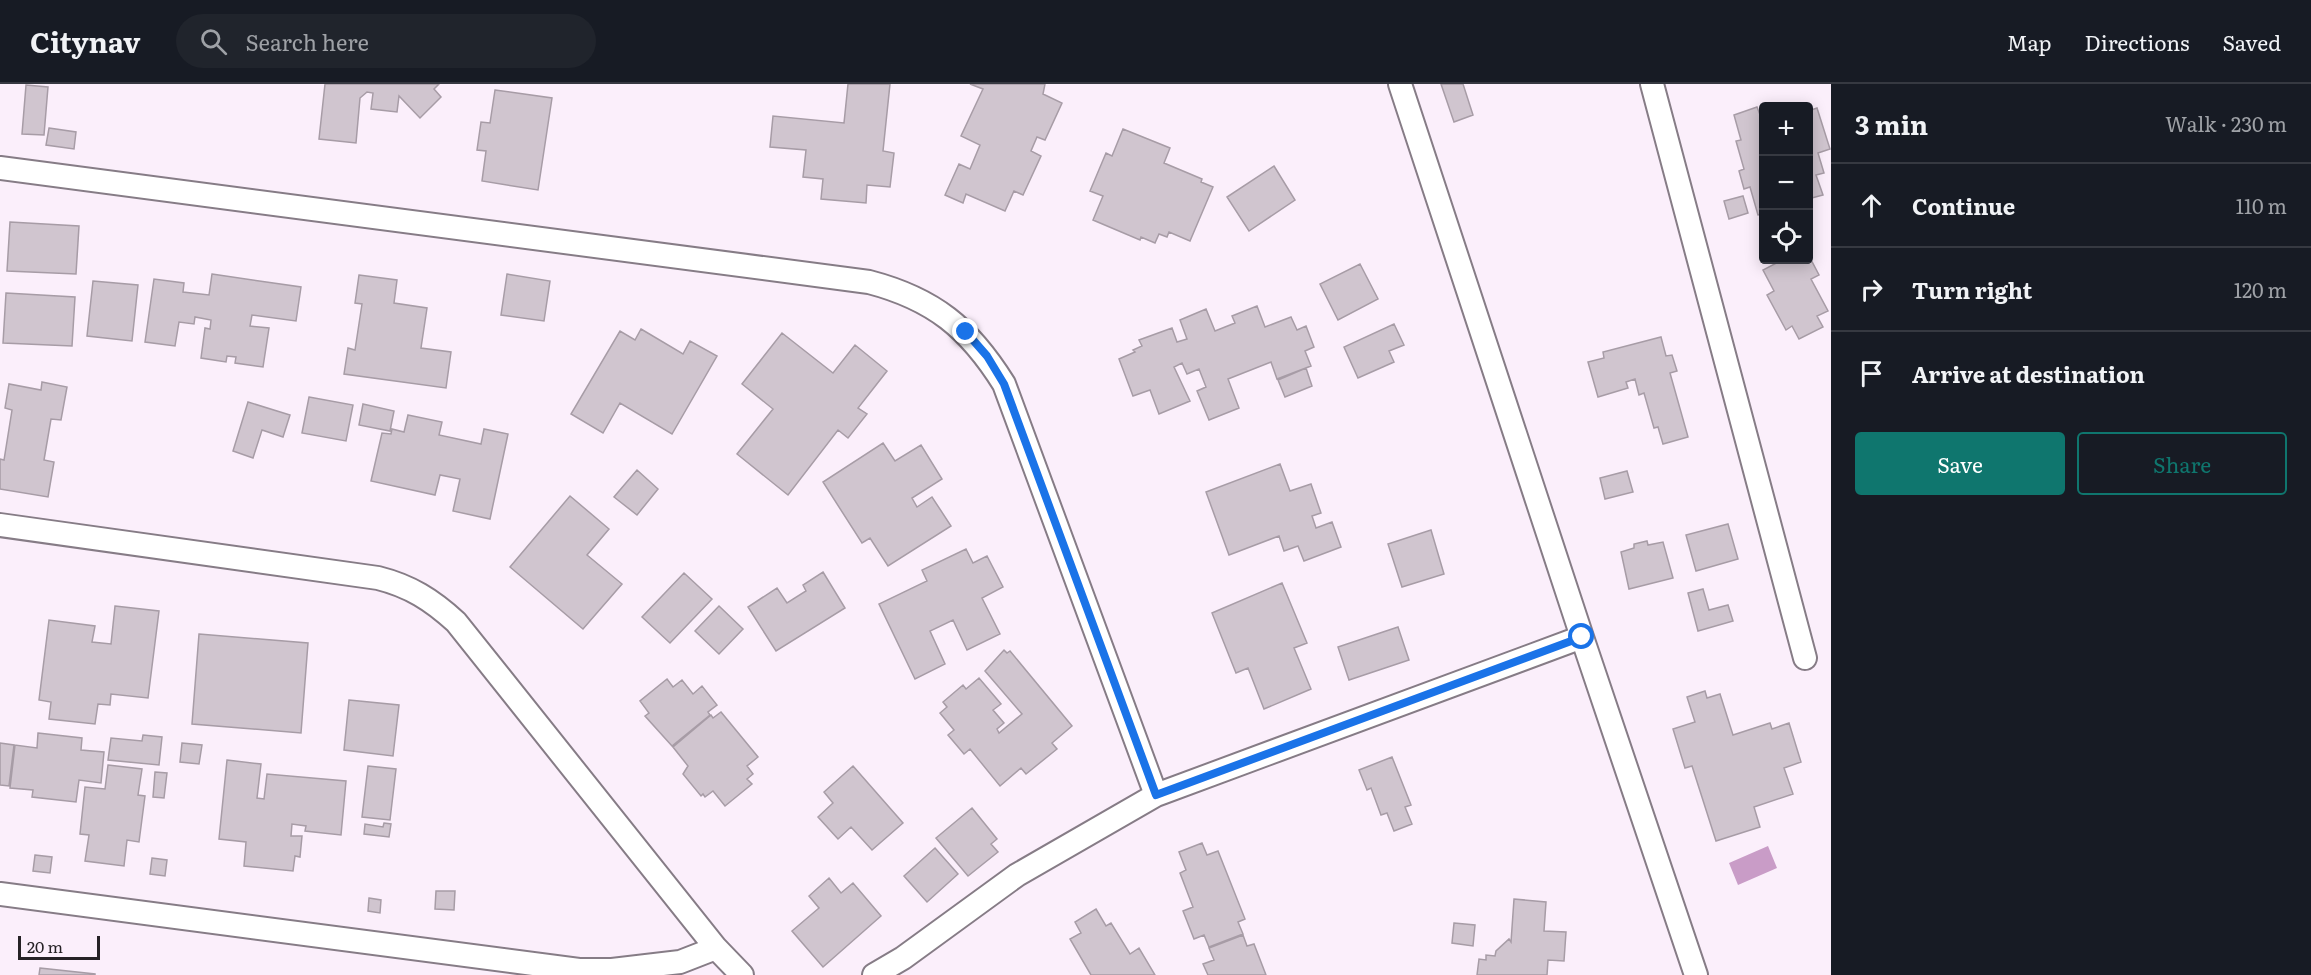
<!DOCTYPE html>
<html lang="en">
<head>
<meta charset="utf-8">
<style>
	body { margin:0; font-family:Literata,serif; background:#20242c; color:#f1f3f6 }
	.controls { position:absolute; right:18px; top:18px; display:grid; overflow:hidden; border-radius:6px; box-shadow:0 3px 15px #0003 }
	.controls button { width:54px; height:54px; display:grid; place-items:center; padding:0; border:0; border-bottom:2px solid #363941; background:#171b24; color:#f1f3f6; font:30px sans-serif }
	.scale { position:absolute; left:18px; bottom:15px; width:82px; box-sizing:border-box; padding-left:6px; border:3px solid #252125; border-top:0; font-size:16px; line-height:21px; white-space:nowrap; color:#252125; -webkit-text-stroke:4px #fbeffb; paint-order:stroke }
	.stop { position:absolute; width:18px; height:18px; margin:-14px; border:4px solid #1a73e8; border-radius:50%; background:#fff }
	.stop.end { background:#1a73e8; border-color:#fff; box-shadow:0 2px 6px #0008 }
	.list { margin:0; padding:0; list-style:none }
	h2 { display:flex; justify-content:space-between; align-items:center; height:78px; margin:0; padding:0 24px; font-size:26px }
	h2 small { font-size:20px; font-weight:400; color:#9ea1a6 }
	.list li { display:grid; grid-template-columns:39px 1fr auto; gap:18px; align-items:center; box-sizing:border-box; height:84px; padding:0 24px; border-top:2px solid #363941 }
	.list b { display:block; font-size:22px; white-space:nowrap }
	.list em { font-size:20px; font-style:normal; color:#9ea1a6 }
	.actions { display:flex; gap:12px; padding:18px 24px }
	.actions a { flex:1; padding:14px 0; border:2px solid #0f766e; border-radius:6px; text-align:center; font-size:21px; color:#0f766e }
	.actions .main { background:#0f766e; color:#fff }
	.icon { flex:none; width:33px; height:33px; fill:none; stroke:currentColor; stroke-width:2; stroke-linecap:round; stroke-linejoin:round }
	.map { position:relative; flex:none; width:1831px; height:891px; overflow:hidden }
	header { display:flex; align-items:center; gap:36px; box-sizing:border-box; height:84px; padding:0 30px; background:#171b24; border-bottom:2px solid #363941 }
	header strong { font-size:28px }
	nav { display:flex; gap:33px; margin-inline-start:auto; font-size:21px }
	.search { width:420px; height:54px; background:#20242c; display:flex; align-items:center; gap:15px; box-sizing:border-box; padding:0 21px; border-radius:33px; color:#9ea1a6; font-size:22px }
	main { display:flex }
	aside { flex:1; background:#171b24 }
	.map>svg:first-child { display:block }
	.water { fill:#c99cc7 }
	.building { fill:#d0c5cf; stroke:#a79ca6; stroke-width:1.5 }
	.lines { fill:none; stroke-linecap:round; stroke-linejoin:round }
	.minor-casing { stroke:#867c86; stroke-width:26 }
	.minor { stroke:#fff; stroke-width:22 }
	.route { stroke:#1a73e8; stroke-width:8 }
</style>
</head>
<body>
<header>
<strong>Citynav</strong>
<div class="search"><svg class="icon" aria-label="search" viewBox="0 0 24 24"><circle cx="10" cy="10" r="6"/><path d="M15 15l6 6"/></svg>Search here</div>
<nav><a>Map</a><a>Directions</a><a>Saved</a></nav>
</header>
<main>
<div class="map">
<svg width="1831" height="891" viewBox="0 0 1831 891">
	<rect width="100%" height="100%" fill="#fbeffb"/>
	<path class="water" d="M1768,762L1777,784L1738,801L1729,779Z"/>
	<path class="building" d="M325,0H439L434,5L441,13L420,34L399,12L397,28L371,25L373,9L367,8L360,14L356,59L319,55Z
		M848,0H890L883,67L894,69L890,103L867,101L866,119L821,115L823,95L803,93L806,66L770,63L773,32L844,39Z
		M970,0H1045L1043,10L1062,19L1045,56L1037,53L1031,67L1041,72L1023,111L1014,107L1005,127L966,110L963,119L945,111L959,80L970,85L980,61L961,52L983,5Z
		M1441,0H1463L1473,31L1454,38Z
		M26,1L48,3L44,51L22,50Z
		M495,6L552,14L538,106L482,97L486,67L477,66L481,38L490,39Z
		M1757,23L1764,41V130L1758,131L1750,103L1744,105L1739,87L1744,85L1736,57L1741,56L1734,31Z
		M1817,24L1830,65L1818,69L1824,89L1816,91L1823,111L1808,115V27Z
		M49,44L76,48L74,65L46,61Z
		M1123,45L1170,64L1164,79L1202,95L1201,98L1213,103L1190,157L1169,148L1167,153L1159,150L1155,159L1141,153L1140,156L1093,136L1103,112L1090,107L1106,69L1112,72Z
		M1274,82L1295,116L1249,147L1227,113Z
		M1743,112L1748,129L1729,135L1724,117Z
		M10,138L79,142L76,190L7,187Z
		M1808,170L1819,191L1811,195L1828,227L1817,232L1823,243L1799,255L1792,242L1786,246L1767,211L1774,207L1763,186L1782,176H1808Z
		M1360,180L1378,215L1338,236L1320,200Z
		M212,190L301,203L296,237L252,231L250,242L269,244L263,283L235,279L236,273L227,272L226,278L201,274L205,244L210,245L211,236L195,233L194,240L179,238L175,262L145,258L154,195L184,199L183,208L209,211Z
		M507,190L550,197L544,237L501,231Z
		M359,191L397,196L394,219L427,224L421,264L451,268L446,304L344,290L348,264L355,266L362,220L355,219Z
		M93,197L138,201L132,257L87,252Z
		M6,209L75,213L72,262L3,259Z
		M1257,222L1265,243L1291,233L1297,246L1306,242L1314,263L1305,267L1311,282L1277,295L1271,278L1228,295L1239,324L1209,336L1197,307L1206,303L1199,285L1187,290L1182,279L1174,283L1190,317L1159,330L1150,306L1133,312L1119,275L1135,268L1133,266L1142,262L1139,256L1172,244L1177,258L1187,255L1180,236L1206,225L1215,247L1235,239L1232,232Z
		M1394,240L1404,261L1389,267L1394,278L1358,294L1344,263Z
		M641,245L683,270L690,257L717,272L672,350L620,319L603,349L571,330L620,247L635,256Z
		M782,249L833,289L855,261L887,287L858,324L867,330L848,354L838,346L788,411L737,370L773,325L742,300Z
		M1661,253L1666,272L1672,271L1677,287L1670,289L1688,353L1663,360L1658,343L1654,344L1644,309L1639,311L1635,295L1626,298L1628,304L1598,313L1588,278L1604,274L1603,268Z
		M1306,284L1312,302L1285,313L1278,296Z
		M42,298L67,303L61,336L51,335L44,376L54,378L48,413L0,405V375L4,376L12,326L5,324L9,300L41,306Z
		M309,313L353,321L346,357L302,349Z
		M248,318L290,331L283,353L262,346L253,374L233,367Z
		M363,320L394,327L390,347L359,341Z
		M408,331L442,338L439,351L481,360L484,345L508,350L490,435L453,427L460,395L440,391L435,411L371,397L382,349L391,350L392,345L404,348Z
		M883,359L895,377L921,361L942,395L912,414L917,423L932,413L951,442L888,482L870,454L862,459L823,398Z
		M1280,380L1290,407L1311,400L1321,429L1312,432L1316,444L1332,438L1341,463L1304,477L1298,462L1284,467L1279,452L1229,471L1206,408Z
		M637,386L658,405L637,431L614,413Z
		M1627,387L1633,408L1605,415L1600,394Z
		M570,412L609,445L587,471L622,500L583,545L510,483Z
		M1728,440L1738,475L1696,487L1686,451Z
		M1431,446L1444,490L1402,503L1388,460Z
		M1647,457L1648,461L1663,458L1673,494L1629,505L1621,468L1634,464V460Z
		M966,465L973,479L987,472L1003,503L982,514L1000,550L967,566L953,536L930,547L945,580L915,595L879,520L927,497L922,486Z
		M823,488L845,524L776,567L748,523L777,504L787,519L806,507L803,501Z
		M684,489L712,515L670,559L642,533Z
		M1282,499L1307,559L1294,564L1311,605L1264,625L1248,584L1236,589L1212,529Z
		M1703,505L1709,526L1728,521L1733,537L1698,547L1688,509Z
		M115,522L159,527L148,614L111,610L110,621L98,620L95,640L49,635L51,618L39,616L49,536L95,542L92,558L111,560Z
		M719,522L743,545L719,570L695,547Z
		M1398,543L1409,576L1349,596L1338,563Z
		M199,550L308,559L301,649L192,640Z
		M1004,566L1007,569L1010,567L1072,642L1052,659L1057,665L1026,690L1021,684L1000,702L970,665L964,670L948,651L954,646L940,629L947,623L943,618L963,601L966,605L979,594L1001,620L993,626L1004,639L997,645L999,649L1022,630L985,587Z
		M667,595L673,603L682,596L693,610L702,602L717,621L708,628L710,631L672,662L645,632L649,629L640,617Z
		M1705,607L1707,614L1720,610L1733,651L1770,639L1772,645L1789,639L1801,678L1784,684L1793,710L1754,723L1760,743L1716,757L1692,682L1685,684L1673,645L1695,638L1687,613Z
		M349,616L399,621L393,672L344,666Z
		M721,628L758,673L747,682L753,690L747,695L752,700L725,722L713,707L705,713L703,710L701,712L683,690L688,682L673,663L711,631L713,634Z
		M38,649L82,654L81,666L104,668L101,699L79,696L76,718L32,713L33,706L10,704L15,661L37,664Z
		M143,651L162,653L159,681L108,676L111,654L142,657Z
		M0,659L14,661L9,702L0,701Z
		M182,659L202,661L199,680L180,678Z
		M1392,673L1411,721L1405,723L1412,740L1394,747L1387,729L1381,731L1371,704L1367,706L1359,686Z
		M227,676L261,680L257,714L264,715L267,690L346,697L341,751L305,747L306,742L292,740L291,752H302L300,773L295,772L293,787L244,782L246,758L219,755Z
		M108,681L142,685L138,711L145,712L139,758L127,756L124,782L85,777L89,751L80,750L85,703L105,705Z
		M368,682L396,685L390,736L362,733Z
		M853,682L903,739L872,766L851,743L838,755L818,733L833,719L824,708Z
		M155,688L167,689L164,714L153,713Z
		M972,724L997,755L991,760L998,768L968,792L936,754Z
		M384,739L391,740L389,753L364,750L365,740L383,743Z
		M1202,759L1207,771L1218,767L1245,835L1238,838L1243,850L1209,863L1204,851L1194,855L1183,827L1193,823L1180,789L1186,786L1179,768Z
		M935,764L958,790L927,818L904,792Z
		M35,771L52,773L50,789L33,787Z
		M152,774L167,776L165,792L150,790Z
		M829,794L841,809L853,799L881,832L823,883L792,847L819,824L809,812Z
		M436,807H455L454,826L435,825Z
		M369,814L381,816L380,829L368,827Z
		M1514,815L1546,818L1544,847L1566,848L1564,877L1548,876L1547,891H1477L1479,875L1486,876V871L1495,872L1496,867L1509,855L1511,858Z
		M1096,825L1106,842L1111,839L1130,870L1139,864L1155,891H1091L1070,855L1081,849L1075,838Z
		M1454,839L1475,841L1473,862L1452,859Z
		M1243,851L1247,862L1254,860L1266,891H1208L1203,880L1214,876L1209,864Z
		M40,884L95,890V891H39Z"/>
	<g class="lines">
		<g class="minor-casing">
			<path id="minor" d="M1400,0L1582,553L1696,891
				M1652,0L1805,574
				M0,84L869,198C934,215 969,244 1004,300L1156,711
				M0,441L378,494C410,502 432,516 456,538L716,864L742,891
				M0,810L579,886H612L680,878L716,864
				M874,891L903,874L1017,791L1156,711L1582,553"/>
		</g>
		<use href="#minor" class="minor"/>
	</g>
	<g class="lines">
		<path class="route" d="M966,248L987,272L1004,300L1156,711L1582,553"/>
	</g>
</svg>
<div class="controls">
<button>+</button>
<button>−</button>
<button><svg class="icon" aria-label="locate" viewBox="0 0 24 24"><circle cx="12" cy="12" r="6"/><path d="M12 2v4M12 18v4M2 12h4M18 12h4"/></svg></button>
</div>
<div class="scale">20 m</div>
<div class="stop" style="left:1582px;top:553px"></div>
<div class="stop end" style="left:966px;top:248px"></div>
</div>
<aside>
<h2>3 min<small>Walk · 230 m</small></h2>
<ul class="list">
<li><svg class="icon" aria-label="ahead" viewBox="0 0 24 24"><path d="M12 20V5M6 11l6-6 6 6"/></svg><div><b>Continue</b></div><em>110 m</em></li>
<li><svg class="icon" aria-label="right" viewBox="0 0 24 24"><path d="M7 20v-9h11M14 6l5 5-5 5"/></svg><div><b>Turn right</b></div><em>120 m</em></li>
<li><svg class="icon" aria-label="arrive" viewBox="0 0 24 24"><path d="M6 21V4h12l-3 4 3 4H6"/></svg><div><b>Arrive at destination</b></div></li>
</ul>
<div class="actions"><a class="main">Save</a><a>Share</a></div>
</aside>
</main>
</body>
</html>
